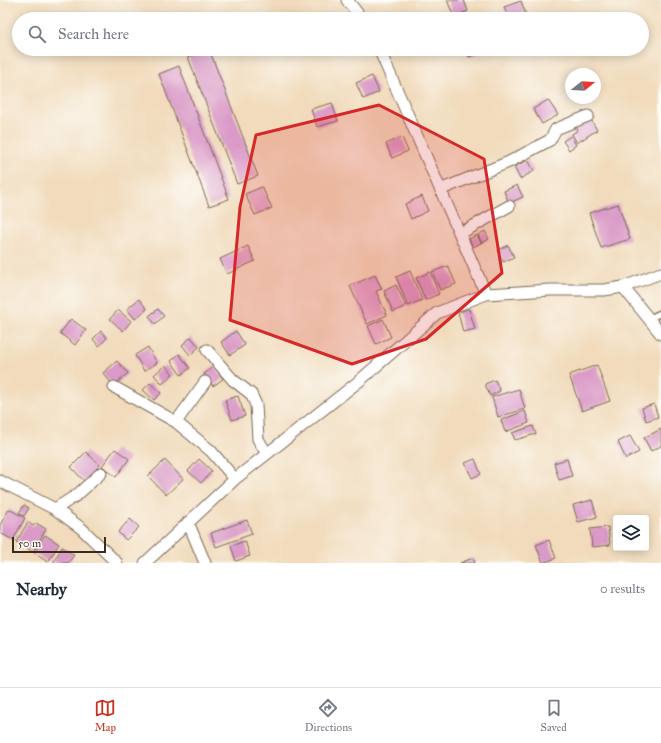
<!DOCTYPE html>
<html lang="en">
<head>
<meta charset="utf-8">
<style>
	body { margin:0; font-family:"IM FELL Great Primer",serif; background:#f2f2f3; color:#1f2937 }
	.controls { position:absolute; right:12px; bottom:12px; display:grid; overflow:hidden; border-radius:4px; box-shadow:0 2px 10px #0003 }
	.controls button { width:36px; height:36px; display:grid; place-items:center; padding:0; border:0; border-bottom:1px solid #e0e1e3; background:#fff; color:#1f2937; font:20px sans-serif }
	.compass { position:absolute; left:565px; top:68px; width:36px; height:36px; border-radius:50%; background:#fff; box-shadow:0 2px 10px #0003; rotate:72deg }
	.scale { position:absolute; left:12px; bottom:10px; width:94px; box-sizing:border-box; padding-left:4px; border:2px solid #3b2a1e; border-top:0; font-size:11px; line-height:14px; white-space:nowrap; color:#3b2a1e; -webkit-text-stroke:3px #fdfcf7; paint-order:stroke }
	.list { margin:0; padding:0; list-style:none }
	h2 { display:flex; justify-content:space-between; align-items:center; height:52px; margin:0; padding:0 16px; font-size:17px }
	h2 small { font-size:13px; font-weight:400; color:#747a83 }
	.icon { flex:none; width:22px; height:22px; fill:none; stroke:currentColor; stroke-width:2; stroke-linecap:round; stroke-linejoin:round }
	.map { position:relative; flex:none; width:661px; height:563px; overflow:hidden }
	.search { position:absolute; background:#fff; box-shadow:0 2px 10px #0003; left:12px; right:12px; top:12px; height:44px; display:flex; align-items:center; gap:10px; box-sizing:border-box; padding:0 14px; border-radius:22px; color:#747a83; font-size:15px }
	.sheet { height:124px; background:#fff }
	nav { display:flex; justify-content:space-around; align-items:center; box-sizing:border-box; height:56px; border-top:1px solid #e0e1e3; background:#fff; font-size:11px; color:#747a83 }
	nav a { display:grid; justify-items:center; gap:2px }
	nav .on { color:#c8321e }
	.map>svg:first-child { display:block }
	.building { fill:#da9ac7 }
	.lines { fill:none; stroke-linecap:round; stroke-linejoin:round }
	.lane-casing { stroke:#7b6855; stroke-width:8 }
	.street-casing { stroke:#7b6855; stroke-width:13 }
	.lane { stroke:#fff; stroke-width:5.5 }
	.street { stroke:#fff; stroke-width:11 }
	.marked { fill:#d62828; fill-opacity:0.2; stroke:#d62828; stroke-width:3; stroke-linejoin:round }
</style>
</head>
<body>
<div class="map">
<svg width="661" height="563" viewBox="0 0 661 563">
	<rect width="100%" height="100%" fill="#fdfcf7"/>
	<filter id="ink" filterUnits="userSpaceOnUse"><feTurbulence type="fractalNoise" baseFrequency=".025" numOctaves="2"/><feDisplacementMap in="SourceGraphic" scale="8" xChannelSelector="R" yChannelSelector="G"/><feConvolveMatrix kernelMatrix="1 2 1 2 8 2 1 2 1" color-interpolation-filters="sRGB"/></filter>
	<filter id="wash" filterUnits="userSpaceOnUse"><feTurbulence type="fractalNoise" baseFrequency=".012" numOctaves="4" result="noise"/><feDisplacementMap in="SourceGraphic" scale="16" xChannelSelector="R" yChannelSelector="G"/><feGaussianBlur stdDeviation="0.9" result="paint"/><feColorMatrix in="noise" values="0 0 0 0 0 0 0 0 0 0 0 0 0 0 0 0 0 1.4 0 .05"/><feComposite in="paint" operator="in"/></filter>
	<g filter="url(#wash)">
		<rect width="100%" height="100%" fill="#f1dbbc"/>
		<g id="blocks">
			<path class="building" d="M447,0H464L468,11L454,17Z
				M521,1L526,15L516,19H509L504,7Z
				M209,49L258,176L237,184L188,57Z
				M466,49H484V51L469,57Z
				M179,66L229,199L209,206L159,74Z
				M372,76L379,92L363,99L356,83Z
				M548,100L558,115L542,124L533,109Z
				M332,103L338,121L317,127L311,109Z
				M590,118L597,130L577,143L572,134L578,130L576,126Z
				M571,136L576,145L569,150L563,141Z
				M402,137L408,151L392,158L386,144Z
				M528,160L534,171L520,179L514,167Z
				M517,185L523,197L509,203L504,191Z
				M262,187L272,208L255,215L245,194Z
				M422,196L428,211L411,219L405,204Z
				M618,204L630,239L601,248L589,213Z
				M485,231L489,239L482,243L478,235Z
				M477,235L481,243L473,247L469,239Z
				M508,245L514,257L503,262L498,250Z
				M248,246L255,261L227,274L220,259Z
				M448,266L456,284L440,290L432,272Z
				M410,271L422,300L408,306L396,277Z
				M430,272L439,294L425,300L416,278Z
				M375,275L382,289L376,291L387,315L367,324L350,286Z
				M396,285L406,306L393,312L384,291Z
				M139,299L147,309L135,319L127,309Z
				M158,309L164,316L155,324L149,316Z
				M469,309L475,329L463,332L458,312Z
				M118,310L131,321L123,331L110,319Z
				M71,319L86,330L75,345L60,333Z
				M383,319L391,337L376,344L368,326Z
				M101,331L107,338L99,346L93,339Z
				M236,331L245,345L230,355L221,342Z
				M191,337L199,347L190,355L182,345Z
				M148,347L157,363L144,371L135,355Z
				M179,354L190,368L181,375L171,361Z
				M117,361L128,373L114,386L103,373Z
				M165,365L173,374L162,384L154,375Z
				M597,365L610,401L582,411L569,375Z
				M214,366L223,379L213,386L204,374Z
				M495,380L500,391L490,396L485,384Z
				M150,383L161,393L154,400L143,390Z
				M519,389L525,409L498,417L492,397Z
				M238,396L245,416L232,420L225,400Z
				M654,404L658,417L646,421L642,408Z
				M525,411L529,423L505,432L501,420Z
				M533,426L536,434L515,440L512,433Z
				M661,429V446L651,451L644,438Z
				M630,436L639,452L626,459L618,442Z
				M115,449L129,459L116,477L102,466Z
				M86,452L100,465L84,481L71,467Z
				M199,459L212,471L201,483L188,471Z
				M475,459L481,474L472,478L465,463Z
				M567,459L572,476L559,480L554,463Z
				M165,460L183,479L166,495L148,476Z
				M592,500L597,517L578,522L573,505Z
				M24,505L29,508L24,516L19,513Z
				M9,509L25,518L13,540L0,533V525Z
				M130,519L139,527L126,540L118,532Z
				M247,520L252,534L216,547L211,533Z
				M28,522L33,526L36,523L46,529L33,552L16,542Z
				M608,527L610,545L592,547L590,529Z
				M45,535L59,544L48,562L34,553Z
				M549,540L556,558L543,563L536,545Z
				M245,541L250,556L236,561L231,546Z
				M62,547L74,555L68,563H53Z
				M473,558L475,563H460Z"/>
		</g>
	</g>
	<g filter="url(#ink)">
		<use href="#blocks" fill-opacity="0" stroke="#7b6855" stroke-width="1"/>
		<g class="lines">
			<g class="lane-casing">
				<path id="lane" d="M648,319L661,313"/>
			</g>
			<g class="street-casing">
				<path id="street" d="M347,0L362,19
					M379,49L486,294
					M442,189L509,162L550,140L556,129L588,116
					M461,233L509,206
					M623,287L661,334
					M207,350L233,380L251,394L256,405L258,439L267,454
					M114,387L176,422L211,451L235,479
					M176,422L205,382
					M0,481L55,509L81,528L117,563
					M55,509L77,495L101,473
					M188,522L205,563
					M145,563L235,479L358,382L437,313L486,294L550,290H604L623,287L661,273"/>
			</g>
			<use href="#lane" class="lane"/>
			<use href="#street" class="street"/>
		</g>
	</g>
	<path class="marked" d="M379,105L484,159L502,273L426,339L352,364L230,320L240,207L256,135Z"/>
</svg>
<div class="controls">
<button><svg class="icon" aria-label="layers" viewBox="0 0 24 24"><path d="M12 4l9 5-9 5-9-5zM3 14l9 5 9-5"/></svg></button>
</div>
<svg class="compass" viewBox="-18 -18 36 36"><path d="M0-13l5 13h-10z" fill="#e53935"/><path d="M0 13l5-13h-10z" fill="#747a83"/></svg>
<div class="scale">50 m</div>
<div class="search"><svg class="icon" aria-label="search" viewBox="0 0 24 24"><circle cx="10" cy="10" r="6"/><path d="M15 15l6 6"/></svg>Search here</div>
</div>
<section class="sheet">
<h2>Nearby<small>0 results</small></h2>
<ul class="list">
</ul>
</section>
<nav>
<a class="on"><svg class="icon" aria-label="map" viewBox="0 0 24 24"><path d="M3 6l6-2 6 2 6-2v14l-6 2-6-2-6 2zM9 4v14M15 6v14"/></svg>Map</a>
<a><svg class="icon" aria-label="directions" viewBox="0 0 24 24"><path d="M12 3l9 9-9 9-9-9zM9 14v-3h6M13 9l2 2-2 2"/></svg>Directions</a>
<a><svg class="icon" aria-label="saved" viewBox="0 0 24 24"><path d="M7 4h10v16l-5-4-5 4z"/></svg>Saved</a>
</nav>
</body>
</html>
